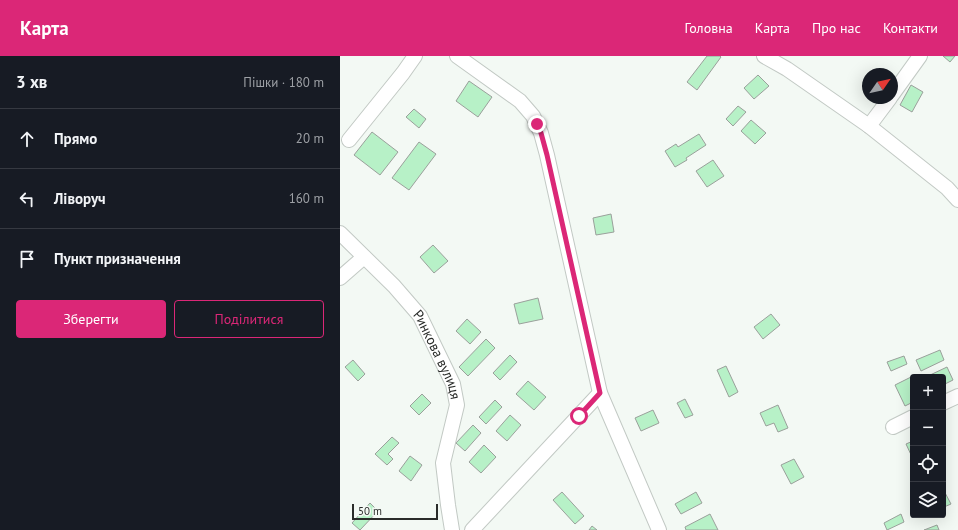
<!DOCTYPE html>
<html lang="uk">
<head>
<meta charset="utf-8">
<style>
	body { margin:0; font-family:"PT Sans",sans-serif; background:#242831; color:#f1f3f6 }
	.controls { position:absolute; right:12px; bottom:12px; display:grid; overflow:hidden; border-radius:4px; box-shadow:0 4px 16px #0002 }
	.controls button { width:36px; height:36px; display:grid; place-items:center; padding:0; border:0; border-bottom:1px solid #363941; background:#171b24; color:#f1f3f6; font:20px sans-serif }
	.compass { position:absolute; left:522px; top:12px; width:36px; height:36px; border-radius:50%; background:#171b24; box-shadow:0 4px 16px #0002; rotate:56deg }
	.scale { position:absolute; left:12px; bottom:10px; width:86px; box-sizing:border-box; padding-left:4px; border:2px solid #2a2c2a; border-top:0; font-size:11px; line-height:14px; white-space:nowrap; color:#2a2c2a; -webkit-text-stroke:3px #f3f9f4; paint-order:stroke }
	.stop { position:absolute; width:12px; height:12px; margin:-9px; border:3px solid #db2777; border-radius:50%; background:#fff }
	.stop.end { background:#db2777; border-color:#fff; box-shadow:0 1px 4px #0008 }
	.list { margin:0; padding:0; list-style:none }
	h2 { display:flex; justify-content:space-between; align-items:center; height:52px; margin:0; padding:0 16px; font-size:17px }
	h2 small { font-size:13px; font-weight:400; color:#9ea1a6 }
	.list li { display:grid; grid-template-columns:26px 1fr auto; gap:12px; align-items:center; box-sizing:border-box; height:60px; padding:0 16px; border-top:1px solid #363941 }
	.list b { display:block; font-size:15px; white-space:nowrap }
	.list em { font-size:13px; font-style:normal; color:#9ea1a6 }
	.actions { display:flex; gap:8px; padding:12px 16px }
	.actions a { flex:1; padding:9px 0; border:1px solid #db2777; border-radius:4px; text-align:center; font-size:14px; color:#db2777 }
	.actions .main { background:#db2777; color:#fff }
	.icon { flex:none; width:22px; height:22px; fill:none; stroke:currentColor; stroke-width:2; stroke-linecap:round; stroke-linejoin:round }
	.map { position:relative; flex:none; width:618px; height:474px; overflow:hidden }
	header { display:flex; align-items:center; gap:24px; box-sizing:border-box; height:56px; padding:0 20px; background:#db2777; color:#fff }
	header strong { font-size:19px }
	nav { display:flex; gap:22px; margin-inline-start:auto; font-size:14px }
	main { display:flex }
	aside { flex:1; background:#171b24 }
	.map>svg:first-child { display:block }
	.building { fill:#b7f1c7; stroke:#9aa09b }
	.lines { fill:none; stroke-linecap:round; stroke-linejoin:round }
	.minor-casing { stroke:#c2c9c4; stroke-width:16 }
	.minor { stroke:#fff; stroke-width:14 }
	.route { stroke:#db2777; stroke-width:5 }
	.labels { text-anchor:middle; dominant-baseline:central; stroke-width:4; stroke-linejoin:round; paint-order:stroke }
	.street-label { font-size:14px; fill:#2a2c2a; stroke:#f3f9f4 }
</style>
</head>
<body>
<header>
<strong>Карта</strong>
<nav><a>Головна</a><a>Карта</a><a>Про нас</a><a>Контакти</a></nav>
</header>
<main>
<aside>
<h2>3 хв<small>Пішки · 180 m</small></h2>
<ul class="list">
<li><svg class="icon" aria-label="ahead" viewBox="0 0 24 24"><path d="M12 20V5M6 11l6-6 6 6"/></svg><div><b>Прямо</b></div><em>20 m</em></li>
<li><svg class="icon" aria-label="left" viewBox="0 0 24 24"><path d="M17 20v-9H6M10 6l-5 5 5 5"/></svg><div><b>Ліворуч</b></div><em>160 m</em></li>
<li><svg class="icon" aria-label="arrive" viewBox="0 0 24 24"><path d="M6 21V4h12l-3 4 3 4H6"/></svg><div><b>Пункт призначення</b></div></li>
</ul>
<div class="actions"><a class="main">Зберегти</a><a>Поділитися</a></div>
</aside>
<div class="map">
<svg width="618" height="474" viewBox="0 0 618 474">
	<rect width="100%" height="100%" fill="#f3f9f4"/>
	<path class="building" d="M367,0H380L381,1L357,34L347,26Z
		M603,0H615L610,6Z
		M418,19L429,30L414,43L404,32Z
		M129,25L152,41L138,61L116,45Z
		M571,29L583,36L572,56L560,49Z
		M398,50L406,56L393,70L386,63Z
		M74,53L86,63L79,72L66,61Z
		M411,64L426,77L415,88L401,75Z
		M32,76L58,96L40,119L14,99Z
		M359,78L366,89L346,102L347,104L335,111L325,95L336,88L338,91Z
		M79,86L96,98L69,134L52,122Z
		M373,104L384,120L367,131L356,115Z
		M271,158L274,176L256,179L253,162Z
		M93,189L108,205L94,217L80,201Z
		M198,242L203,263L179,268L174,248Z
		M431,258L440,269L423,283L414,271Z
		M127,263L141,276L130,288L116,275Z
		M146,283L155,292L128,320L119,311Z
		M600,294L604,304L581,315L576,304Z
		M170,299L177,306L160,324L153,317Z
		M564,300L567,308L551,315L547,306Z
		M13,304L25,318L18,325L5,311Z
		M386,310L398,336L389,341L377,314Z
		M607,311L613,324L603,329V321H589L588,320Z
		M571,321L573,326V346L565,350L555,329Z
		M188,325L206,341L194,354L176,338Z
		M82,338L91,347L79,359L70,350Z
		M345,343L353,359L345,362L337,347Z
		M155,344L162,351L146,368L139,361Z
		M438,349L448,372L438,376L434,367L426,370L420,357Z
		M313,354L319,367L301,375L295,362Z
		M170,359L181,369L167,385L156,375Z
		M133,369L141,377L125,395L116,387Z
		M52,381L59,387L48,398L53,403L47,409L35,398Z
		M573,385V403L566,388Z
		M144,389L156,401L141,417L129,406Z
		M70,400L82,409L71,425L59,415Z
		M454,403L464,421L451,428L441,409Z
		M603,433L611,448L604,451L603,449Z
		M222,436L244,460L235,468L213,444Z
		M356,436L362,447L341,458L335,448Z
		M30,447L38,455L20,474L12,467Z
		M370,458L378,474H346L345,471Z
		M561,458L564,466L547,474L544,467Z
		M597,469L599,474H584Z
		M252,470L257,474H249Z"/>
	<g class="lines">
		<g class="minor-casing">
			<g id="minor">
				<path d="M117,0L180,45L193,60L201,77L207,99L260,337L319,474"/>
				<path d="M424,0L447,13L529,70L607,132L618,144"/>
				<path d="M552,39L580,0"/>
				<path d="M529,70L550,42"/>
				<path d="M9,84L63,17L75,0"/>
				<path id="s1" d="M0,177L54,230L80,260L113,328L117,349L103,407L108,449L112,474"/>
				<path d="M0,222L24,201"/>
				<path d="M603,347L618,340"/>
				<path d="M553,371L573,361"/>
				<path d="M132,474L260,337"/>
			</g>
		</g>
		<use href="#minor" class="minor"/>
	</g>
	<g class="lines">
		<path class="route" d="M197,68L201,77L207,99L260,337L239,360"/>
	</g>
	<g class="labels">
		<g class="street-label">
			<text stroke="none"><textPath href="#s1" startOffset="158">Ринкова вулиця</textPath></text>
		</g>
	</g>
</svg>
<div class="controls">
<button>+</button>
<button>−</button>
<button><svg class="icon" aria-label="locate" viewBox="0 0 24 24"><circle cx="12" cy="12" r="6"/><path d="M12 2v4M12 18v4M2 12h4M18 12h4"/></svg></button>
<button><svg class="icon" aria-label="layers" viewBox="0 0 24 24"><path d="M12 4l9 5-9 5-9-5zM3 14l9 5 9-5"/></svg></button>
</div>
<svg class="compass" viewBox="-18 -18 36 36"><path d="M0-13l5 13h-10z" fill="#e53935"/><path d="M0 13l5-13h-10z" fill="#9ea1a6"/></svg>
<div class="scale">50 m</div>
<div class="stop" style="left:239px;top:360px"></div>
<div class="stop end" style="left:197px;top:68px"></div>
</div>
</main>
</body>
</html>
